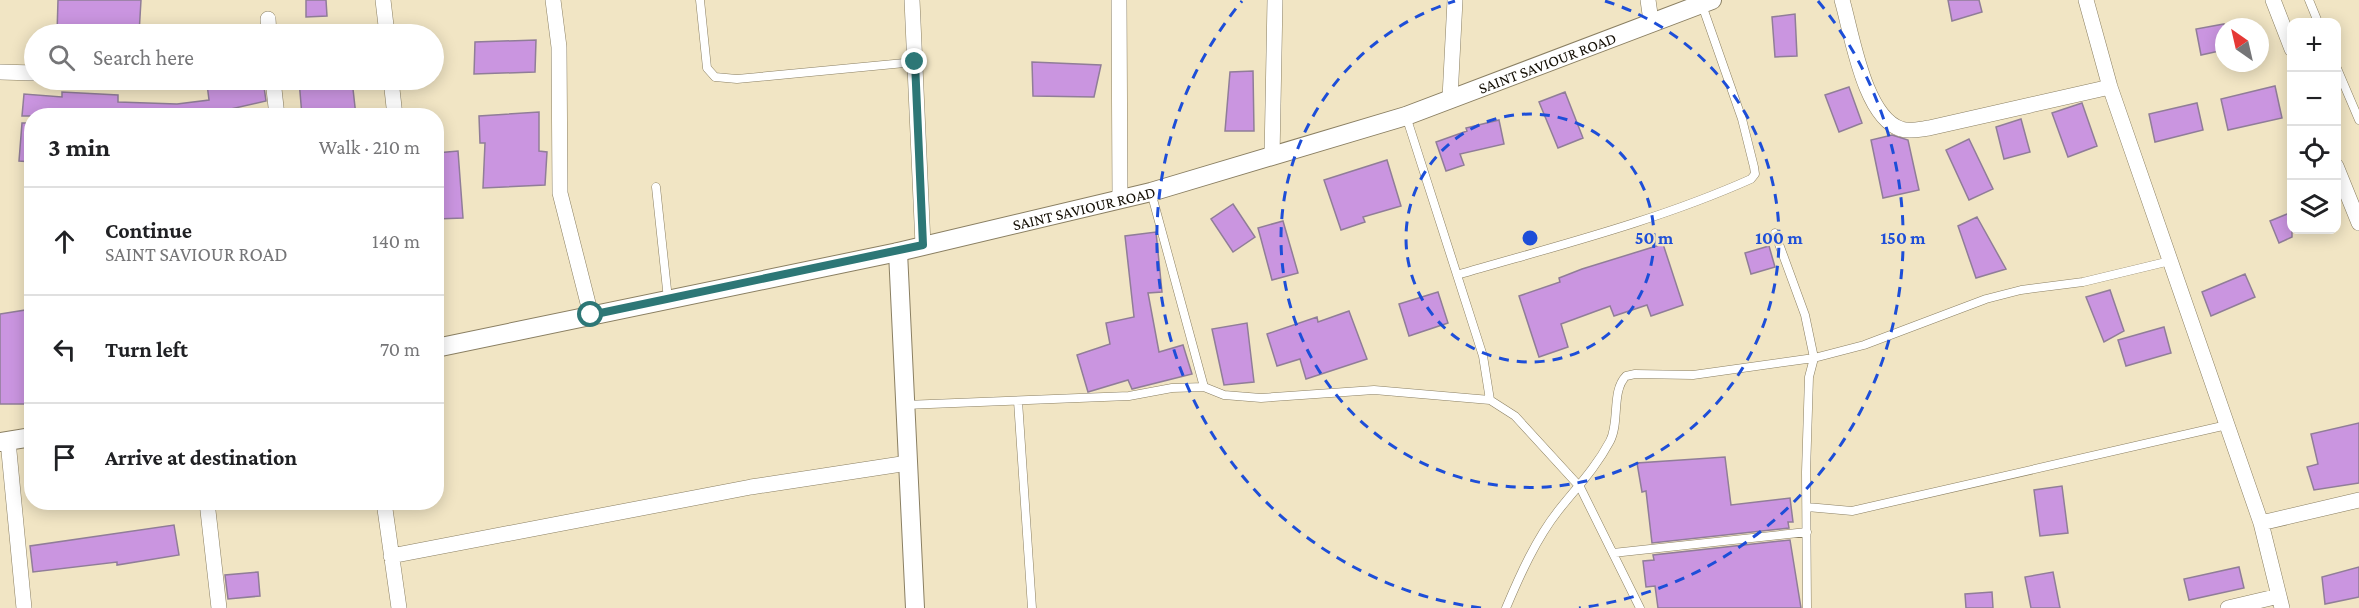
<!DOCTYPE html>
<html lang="en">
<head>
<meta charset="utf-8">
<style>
	body { margin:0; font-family:"Crimson Pro",serif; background:#f6f6f6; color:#202124 }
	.controls { position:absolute; right:18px; top:18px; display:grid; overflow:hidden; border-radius:12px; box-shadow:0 3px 15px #0003 }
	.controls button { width:54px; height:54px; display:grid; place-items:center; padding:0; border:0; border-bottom:2px solid #e0e0e0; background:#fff; color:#202124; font:30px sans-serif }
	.compass { position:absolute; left:2215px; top:18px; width:54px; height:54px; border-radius:50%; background:#fff; box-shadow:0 3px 15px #0003; rotate:326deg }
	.stop { position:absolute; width:18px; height:18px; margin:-14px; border:4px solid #2d7776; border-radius:50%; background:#fff }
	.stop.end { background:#2d7776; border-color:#fff; box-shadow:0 2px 6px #0008 }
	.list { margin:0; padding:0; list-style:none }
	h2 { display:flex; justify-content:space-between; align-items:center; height:78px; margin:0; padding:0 24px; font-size:26px }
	h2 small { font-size:20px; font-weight:400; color:#757577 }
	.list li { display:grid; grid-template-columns:39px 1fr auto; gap:18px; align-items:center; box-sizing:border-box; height:108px; padding:0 24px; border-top:2px solid #e0e0e0 }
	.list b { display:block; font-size:22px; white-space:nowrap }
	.list p { margin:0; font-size:20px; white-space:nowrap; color:#757577 }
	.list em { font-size:20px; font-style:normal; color:#757577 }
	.icon { flex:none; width:33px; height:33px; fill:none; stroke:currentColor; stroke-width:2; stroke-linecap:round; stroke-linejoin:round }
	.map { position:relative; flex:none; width:2359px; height:608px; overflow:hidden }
	.search { position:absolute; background:#fff; box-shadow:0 3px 15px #0003; left:24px; top:24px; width:420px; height:66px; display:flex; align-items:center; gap:15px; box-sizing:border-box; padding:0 21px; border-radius:33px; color:#757577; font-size:22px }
	.panel { position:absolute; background:#fff; box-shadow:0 3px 15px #0003; left:24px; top:108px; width:420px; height:402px; border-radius:24px }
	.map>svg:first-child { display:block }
	.building { fill:#ca95e0; stroke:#907d98; stroke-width:1.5 }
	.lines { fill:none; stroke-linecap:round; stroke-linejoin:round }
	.service-casing { stroke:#8a7f62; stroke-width:9 }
	.minor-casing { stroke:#8a7f62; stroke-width:16 }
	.tertiary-casing { stroke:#8a7f62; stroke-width:20 }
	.service { stroke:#fff; stroke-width:8 }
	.minor { stroke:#fff; stroke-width:15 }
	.tertiary { stroke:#fff; stroke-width:18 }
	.route { stroke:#2d7776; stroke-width:8 }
	.ring { fill:none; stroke:#1d4ed8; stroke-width:3; stroke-dasharray:10 8 }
	.labels { text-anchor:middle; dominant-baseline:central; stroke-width:4.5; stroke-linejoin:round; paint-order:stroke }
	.street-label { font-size:16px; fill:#130e04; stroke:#f1e5c4 }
	.centre { fill:#1d4ed8; stroke:#f1e5c4; stroke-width:3 }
	.ring-label { font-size:18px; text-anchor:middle; font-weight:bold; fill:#1d4ed8; stroke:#f1e5c4; stroke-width:4.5; stroke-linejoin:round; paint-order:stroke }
</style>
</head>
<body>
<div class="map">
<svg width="2359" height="608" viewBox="0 0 2359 608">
	<rect width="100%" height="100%" fill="#f1e5c4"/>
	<path class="building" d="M58,0H141L139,34H57Z
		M306,0H326L327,16L306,17Z
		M1948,0H1979L1982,12L1952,21Z
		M1795,14L1797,56L1775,57L1772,17Z
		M2224,24V50L2201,55L2196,29Z
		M536,40L535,72L474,74L475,42Z
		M1032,62L1101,65L1094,97L1033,96Z
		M1253,71L1254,131H1225L1230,72Z
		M239,80H263L266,101L200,116H22L24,94L62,97V92L118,95V102L177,104L209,100L207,84Z
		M299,80H352L356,116H302Z
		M2275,86L2282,118L2228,130L2221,99Z
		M1849,87L1862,123L1839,132L1825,95Z
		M1565,92L1583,138L1558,148L1539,102Z
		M2082,103L2097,146L2068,157L2052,113Z
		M2197,103L2203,130L2155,142L2149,114Z
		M539,112V151L547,152L545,185L483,188L485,143H480L479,116Z
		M2021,119L2030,152L2004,159L1996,127Z
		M1499,120L1504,144L1460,154L1464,165L1446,171L1436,142L1467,131L1466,128Z
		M22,123H32V162L19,161Z
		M1892,135L1908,140L1919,190L1883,198L1871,140Z
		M1969,139L1993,189L1969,200L1946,150Z
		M458,151L463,218L436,219V153Z
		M1387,160L1401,206L1363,217L1365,222L1341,230L1324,180Z
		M1233,204L1255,237L1233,252L1211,219Z
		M2292,212V237L2279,243L2270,221Z
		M1977,217L2006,269L1976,278L1958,226Z
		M1283,221L1298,273L1272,280L1258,228Z
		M1156,232L1162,292L1148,293L1159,352L1183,345L1192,374L1132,389L1128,380L1088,392L1077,355L1110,344L1106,323L1134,317L1125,236Z
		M1663,244L1683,305L1651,316L1647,305L1614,316L1610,306L1561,324L1568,347L1539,357L1519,296L1560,282L1559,278L1582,269Z
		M1769,246L1775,267L1751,274L1745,253Z
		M2245,274L2255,297L2211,316L2202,292Z
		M2110,290L2124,331L2104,342L2086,297Z
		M1438,292L1448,323L1409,336L1399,304Z
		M32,309V404H0V314Z
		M1349,311L1367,359L1306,379L1300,359L1277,366L1267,334L1317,317L1318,322Z
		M1247,323L1254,382L1224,385L1212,329Z
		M2164,327L2171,353L2126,366L2118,340Z
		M2359,423V483L2314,490L2307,467L2318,464L2311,434Z
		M1725,457L1731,505L1790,498L1793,522H1788L1789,528L1652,543L1646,491L1642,492L1637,463Z
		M2062,486L2068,533L2040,536L2034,490Z
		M174,525L179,555L117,565V562L33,572L30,546Z
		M1790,540L1801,608H1658L1655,586L1646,587L1643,561L1654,560L1653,555Z
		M2239,567L2244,588L2189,600L2184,579Z
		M2359,567V597L2325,604L2322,577Z
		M258,572L260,596L228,599L225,575Z
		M2053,572L2060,608H2031L2025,577Z
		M1992,592L1993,608H1966L1965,594Z"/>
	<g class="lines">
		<g class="service-casing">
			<path id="service" d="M700,0L707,68L715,77L737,79L915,62
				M2309,0L2318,22
				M2336,66L2359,120
				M1406,116L1483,356L1490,400
				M656,187L668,299
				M1151,192L1204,387
				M1775,233L1805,315L1814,358L1809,377L1806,472L1807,608
				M1457,275C1556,246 1657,221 1751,179L1755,174L1754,167L1742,119L1702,5
				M1018,401L1032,608
				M905,405L1129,396L1172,388L1204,387L1224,395L1261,398L1374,390L1490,400L1515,416L1580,487L1640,608
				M1807,507L1852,511L2227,425
				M1613,553L1807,532
				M1506,608C1520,575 1536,539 1558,511C1577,487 1595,469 1610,441C1620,422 1611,391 1626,376L1635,374L1693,375L1814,358L1864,345L1986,299L2021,290L2083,282L2170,261"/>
		</g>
		<g class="minor-casing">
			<path id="minor" d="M383,0L387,34
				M553,0L559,47L560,193L591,315
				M912,0L923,245
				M1119,0L1120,200
				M1648,0L1651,21
				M1842,0C1852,34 1864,117 1901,129C1909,132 1921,129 1929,128L2110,87
				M2086,0L2110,87L2261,523L2282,608
				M2273,0L2292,49
				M268,19L269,34
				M0,72L34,73
				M273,80L277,116
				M391,80L395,116
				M1450,98L1455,0
				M1272,157L1275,0
				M2336,166L2359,223
				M8,441L24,608
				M207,502L219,608
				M384,502L399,608
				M2261,523L2359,500
				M391,556L751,487L908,463
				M2228,608L2279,596"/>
		</g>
		<g class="tertiary-casing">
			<g id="tertiary">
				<path d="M898,252L915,608"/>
				<path id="s1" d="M436,348L898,252L1151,192L1406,116L1712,0"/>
				<path d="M0,442L32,437"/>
			</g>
		</g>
		<use href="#service" class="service"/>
		<use href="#minor" class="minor"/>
		<use href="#tertiary" class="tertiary"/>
	</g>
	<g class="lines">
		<path class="route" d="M591,315L923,245L915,62"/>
	</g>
	<g class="ring">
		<circle cx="1530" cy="238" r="124"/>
		<path d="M1605 1A249 249 0 1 1 1455 1"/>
		<path d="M1481 608A373 373 0 0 1 1242 1M1818 1A373 373 0 0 1 1579 608"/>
	</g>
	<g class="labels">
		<g class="street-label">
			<text stroke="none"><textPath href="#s1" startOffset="1149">SAINT SAVIOUR ROAD</textPath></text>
			<text stroke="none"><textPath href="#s1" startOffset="663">SAINT SAVIOUR ROAD</textPath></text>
		</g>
	</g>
	<circle cx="1530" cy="238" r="9" class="centre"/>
	<g class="ring-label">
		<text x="1654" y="244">50 m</text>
		<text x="1779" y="244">100 m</text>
		<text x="1903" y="244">150 m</text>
	</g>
</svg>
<div class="controls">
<button>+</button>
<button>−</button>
<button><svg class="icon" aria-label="locate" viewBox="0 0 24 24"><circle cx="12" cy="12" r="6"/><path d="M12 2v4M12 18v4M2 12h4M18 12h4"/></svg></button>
<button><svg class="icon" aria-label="layers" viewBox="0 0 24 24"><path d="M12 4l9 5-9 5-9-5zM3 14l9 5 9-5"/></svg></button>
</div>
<svg class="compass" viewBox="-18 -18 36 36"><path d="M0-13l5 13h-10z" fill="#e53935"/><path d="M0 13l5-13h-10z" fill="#757577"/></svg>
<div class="stop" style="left:591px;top:315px"></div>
<div class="stop end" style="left:915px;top:62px"></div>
<div class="search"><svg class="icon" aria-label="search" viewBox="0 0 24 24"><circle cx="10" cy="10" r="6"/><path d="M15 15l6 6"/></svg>Search here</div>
<section class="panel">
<h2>3 min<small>Walk · 210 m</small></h2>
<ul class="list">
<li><svg class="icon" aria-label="ahead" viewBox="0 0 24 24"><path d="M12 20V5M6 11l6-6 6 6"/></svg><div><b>Continue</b><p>SAINT SAVIOUR ROAD</p></div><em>140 m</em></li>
<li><svg class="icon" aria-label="left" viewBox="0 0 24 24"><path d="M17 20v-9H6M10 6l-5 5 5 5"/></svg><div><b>Turn left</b></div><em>70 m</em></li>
<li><svg class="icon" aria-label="arrive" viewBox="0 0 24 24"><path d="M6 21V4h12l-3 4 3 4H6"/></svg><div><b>Arrive at destination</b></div></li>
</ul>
</section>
</div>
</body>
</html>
